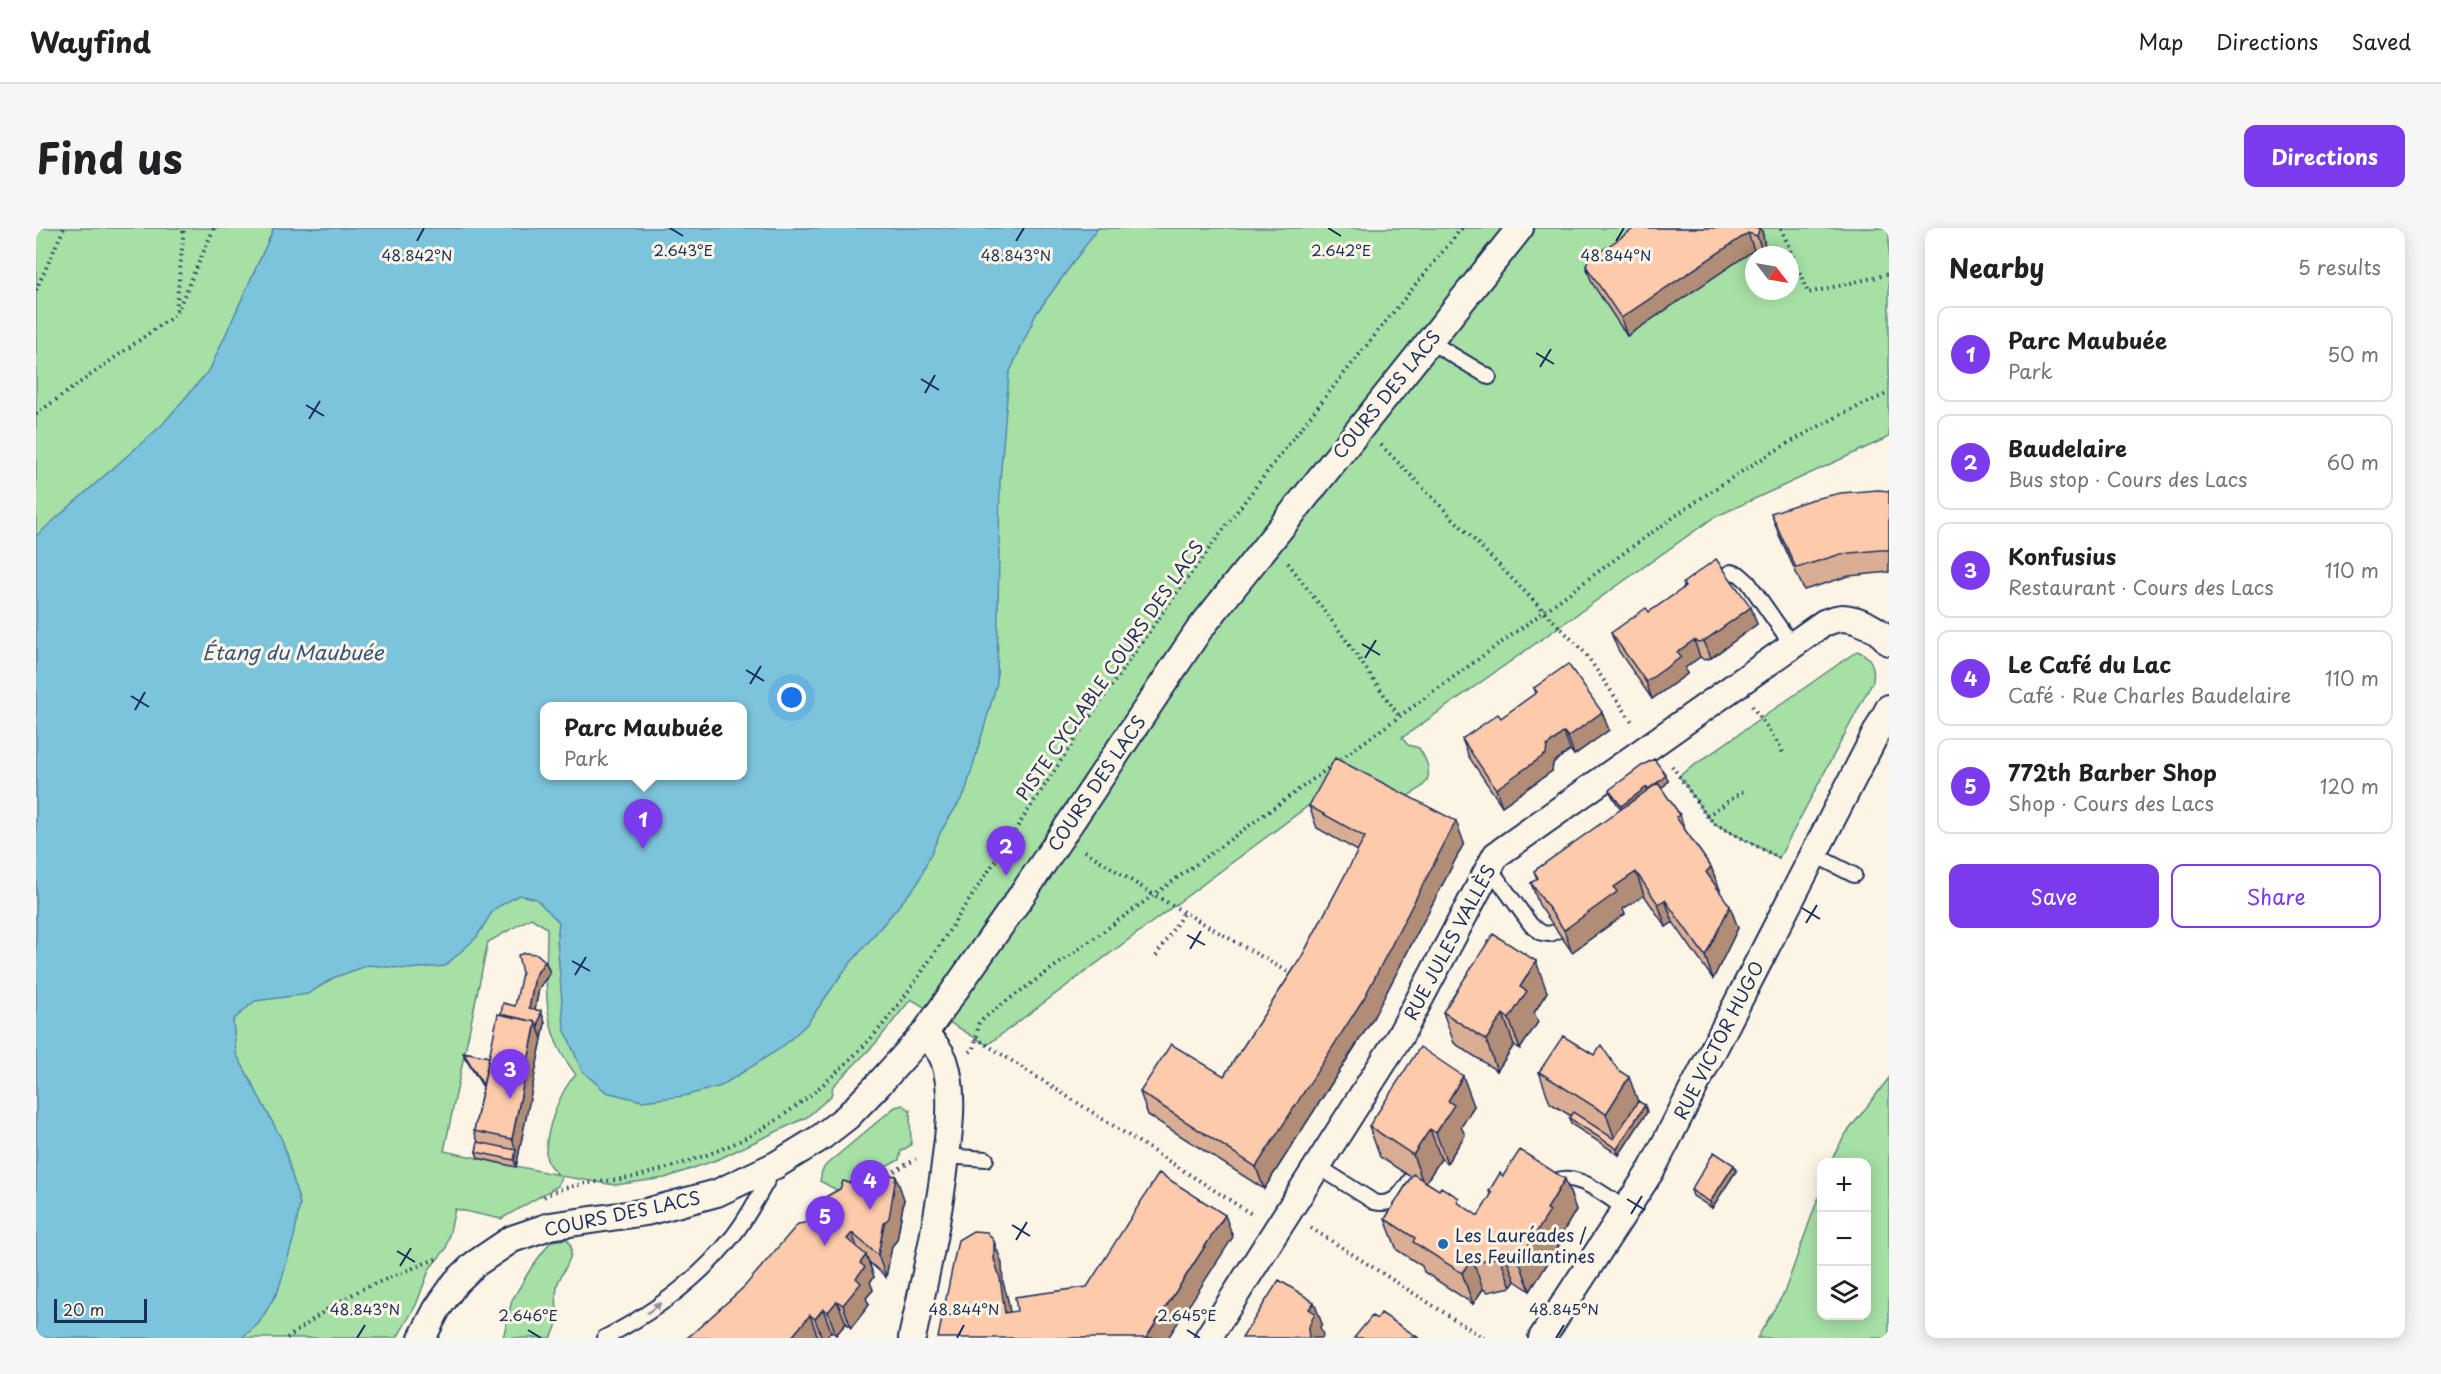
<!DOCTYPE html>
<html lang="en">
<head>
<meta charset="utf-8">
<style>
	body { margin:0; font-family:"Playpen Sans",sans-serif; background:#f6f6f6; color:#202124 }
	.controls { position:absolute; right:18px; bottom:18px; display:grid; overflow:hidden; border-radius:12px; box-shadow:0 3px 15px #0003 }
	.controls button { width:54px; height:54px; display:grid; place-items:center; padding:0; border:0; border-bottom:2px solid #e0e0e0; background:#fff; color:#202124; font:30px sans-serif }
	.compass { position:absolute; left:1709px; top:18px; width:54px; height:54px; border-radius:50%; background:#fff; box-shadow:0 3px 15px #0003; rotate:121deg }
	.scale { position:absolute; left:18px; bottom:15px; width:93px; box-sizing:border-box; padding-left:6px; border:3px solid #1b2f5e; border-top:0; font-size:16px; line-height:21px; white-space:nowrap; color:#1b2f5e; -webkit-text-stroke:4px #fcf5e5; paint-order:stroke }
	.you { position:absolute; left:756px; top:470px; width:21px; height:21px; margin:-15px; border:4px solid #fff; border-radius:50%; background:#1a73e8; box-shadow:0 0 0 9px #1a73e833 }
	.badge { display:grid; place-items:center; width:39px; height:39px; border-radius:50%; background:#7c3aed; color:#fff; font-size:20px; font-weight:700 }
	.pin { position:absolute; translate:-50% -50px; filter:drop-shadow(0 2px 3px #0008) }
	.pin::after { content:''; position:absolute; top:32px; width:21px; height:18px; background:inherit; clip-path:polygon(0 0,100% 0,50% 100%) }
	.popup { position:absolute; left:504px; top:474px; width:207px; height:78px; box-sizing:border-box; display:grid; place-content:center; border-radius:12px; background:#fff; filter:drop-shadow(0 2px 4px #0005); font-size:20px; white-space:nowrap; color:#757577 }
	.popup b { font-size:22px; color:#202124 }
	.popup::after { content:''; position:absolute; left:50%; top:100%; margin-left:-12px; border:12px solid transparent; border-top-color:#fff }
	.list { margin:0; padding:0; list-style:none }
	h2 { display:flex; justify-content:space-between; align-items:center; height:78px; margin:0; padding:0 24px; font-size:26px }
	h2 small { font-size:20px; font-weight:400; color:#757577 }
	.list li { display:grid; grid-template-columns:39px 1fr auto; gap:18px; align-items:center; box-sizing:border-box; height:96px; margin:0 12px 12px; padding:0 12px; border:2px solid #e0e0e0; border-radius:12px }
	.list b { display:block; font-size:22px; white-space:nowrap }
	.list p { margin:0; font-size:20px; white-space:nowrap; color:#757577 }
	.list em { font-size:20px; font-style:normal; color:#757577 }
	.actions { display:flex; gap:12px; padding:18px 24px }
	.actions a { flex:1; padding:14px 0; border:2px solid #7c3aed; border-radius:12px; text-align:center; font-size:21px; color:#7c3aed }
	.actions .main { background:#7c3aed; color:#fff }
	.icon { flex:none; width:33px; height:33px; fill:none; stroke:currentColor; stroke-width:2; stroke-linecap:round; stroke-linejoin:round }
	.map { position:relative; flex:none; width:1853px; height:1110px; overflow:hidden; border-radius:12px }
	header { display:flex; align-items:center; gap:36px; box-sizing:border-box; height:84px; padding:0 30px; background:#fff; border-bottom:2px solid #e0e0e0 }
	header strong { font-size:28px }
	nav { display:flex; gap:33px; margin-inline-start:auto; font-size:21px }
	.intro { display:flex; align-items:center; justify-content:space-between; box-sizing:border-box; height:144px; padding:0 36px }
	h1 { margin:0; font-size:42px }
	.button { padding:15px 27px; border-radius:12px; background:#7c3aed; color:#fff; font-size:21px; font-weight:700 }
	main { display:flex; gap:36px; padding:0 36px }
	aside { flex:1; background:#fff; border-radius:12px; box-shadow:0 3px 15px #0003 }
	.map>svg:first-child { display:block }
	.green { fill:#a6e0a5; stroke:#608882; stroke-width:1.5; fill-rule:evenodd }
	.water { fill:#7cc4dc; stroke:#58a; stroke-width:1.5; fill-rule:evenodd }
	.lines { fill:none; stroke-linecap:round; stroke-linejoin:round }
	.service-casing { stroke:#1b2f5e; stroke-width:18 }
	.minor-casing { stroke:#1b2f5e; stroke-width:30 }
	.path { stroke:#1b2f5e; stroke-width:4; stroke-dasharray:1.5 4.5; stroke-linecap:butt }
	.service { stroke:#fcf5e5; stroke-width:14 }
	.minor { stroke:#fcf5e5; stroke-width:26 }
	.wall { fill:#daae94; stroke:#1b2f5e; stroke-width:1.5 }
	.shaded-wall { fill:#b18d78; stroke:#1b2f5e; stroke-width:1.5 }
	.building { fill:#fdcaac; stroke:#1b2f5e; stroke-width:1.5 }
	.oneway { fill:#8c92a2 }
	.ticks { fill:none; stroke:#1b2f5e; stroke-width:2 }
	.poi-dot { fill:#1f6fb2; stroke:#fcf5e5; stroke-width:2 }
	.labels { text-anchor:middle; dominant-baseline:central; stroke-width:6; stroke-linejoin:round; paint-order:stroke }
	.street-label { font-size:18px; fill:#1b2f5e; stroke:#fcf5e5 }
	.poi-label { font-size:18px; fill:#1b2f5e; stroke:#fcf5e5; text-anchor:start }
	.water-label { font-size:20px; font-style:italic; fill:#33547e; stroke:#fcf5e5 }
	.ticks-label { font-size:15px; text-anchor:middle; fill:#1b2f5e; stroke:#fcf5e5; stroke-width:6; stroke-linejoin:round; paint-order:stroke }
</style>
</head>
<body>
<header>
<strong>Wayfind</strong>
<nav><a>Map</a><a>Directions</a><a>Saved</a></nav>
</header>
<div class="intro"><h1>Find us</h1><a class="button">Directions</a></div>
<main>
<div class="map">
<svg width="1853" height="1110" viewBox="0 0 1853 1110">
	<rect width="100%" height="100%" fill="#fcf5e5"/>
	<filter id="ink" filterUnits="userSpaceOnUse"><feTurbulence type="fractalNoise" baseFrequency=".0167" numOctaves="2"/><feDisplacementMap in="SourceGraphic" scale="12" xChannelSelector="R" yChannelSelector="G"/><feConvolveMatrix kernelMatrix="1 2 1 2 8 2 1 2 1" color-interpolation-filters="sRGB"/></filter>
	<g filter="url(#ink)">
		<path class="green" d="M0,0H1853V209L1677,290L1366,510L1372,517L1383,520C1401,548 1393,559 1365,571L1315,546L951,817L875,771L839,816L797,858L795,868L771,889L683,931L629,950L579,957L525,948L522,958L465,991L419,981L410,1021L394,1040L380,1077L361,1110H0ZM1718,27H1754V63H1718ZM508,478H706V548H508ZM495,690L511,700C511,740 505,789 525,824C529,832 535,840 540,847C524,861 510,903 510,925C510,936 517,942 523,947L408,923L452,714Z
			M1821,423C1836,428 1839,439 1837,453L1743,630L1679,596L1670,587L1643,548Z
			M1853,850V1110H1721L1748,1065L1785,962L1786,1088H1830V934H1794L1809,907Z
			M867,877L874,882L875,917L865,923L863,932L804,964L784,953L786,943L790,937L859,879Z
			M531,1011C543,1024 527,1041 522,1055C516,1073 528,1094 514,1110H467L476,1072L495,1040L515,1013Z"/>
		<path class="water" d="M238,0H1062L1000,86L973,146L964,253L961,455L929,565L905,603L882,655L808,743L771,796L745,820L685,858L648,868L606,873L570,864L546,843L528,800L521,711L523,694L500,671L483,667L458,681L440,710L409,738L371,741L333,737L297,750L272,766L219,773L197,792L200,825L247,914L264,976L258,1009L242,1063L223,1095L206,1110H0V308L125,198L174,141ZM508,478H706V548H508Z"/>
		<g class="lines">
			<g class="service-casing">
				<path id="service" d="M1393,113L1453,149
					M1687,348L1695,344L1703,346L1712,354L1756,417
					M1777,626L1818,647
					M1453,639L1495,697L1506,705L1514,706L1521,703
					M910,928L950,931
					M1280,937L1338,974C1357,979 1365,966 1375,951
					M1513,958C1534,936 1572,970 1591,982
					M568,1110C617,1085 663,1051 697,1008C713,988 725,963 738,941"/>
			</g>
			<g class="minor-casing">
				<path id="minor" d="M386,1110L401,1081L420,1054L439,1036L476,1011L514,998L610,984L681,965L740,937L784,910L811,889L842,857L888,806L988,664L1163,402L1484,0
					M876,1110C889,1050 903,989 910,928C914,897 918,861 908,832C904,821 896,814 888,806
					M1172,1110L1364,808L1460,627L1788,395C1793,393 1801,390 1807,390C1823,391 1843,401 1853,414
					M1506,1110L1616,941L1853,480"/>
			</g>
			<path class="path" d="M1745,0L1772,65L1853,46
				M0,62L28,0
				M140,82L148,0
				M0,186L140,86L178,0
				M1345,217L1549,425L1597,495
				M1252,335L1305,405L1363,488
				M1716,478L1745,520L1748,528
				M1636,538L1670,587L1679,596L1743,630
				M1671,588L1710,561
				M1049,623L1118,667L1259,748
				M1120,728L1148,684
				M940,810L1217,987
				M934,824L938,821L943,795L954,785C1131,658 1307,529 1484,401C1602,316 1717,222 1853,165
				M848,949L880,931
				M508,969C534,953 572,955 602,948C649,936 701,919 742,891C779,866 815,833 845,799C877,760 904,716 932,674C983,597 1032,520 1085,444C1191,290 1308,144 1426,0
				M1275,1000L1448,1110
				M251,1110L293,1080L326,1061L402,1030"/>
			<use href="#service" class="service"/>
			<use href="#minor" class="minor"/>
		</g>
		<path class="wall" d="M1725,0L1727,7L1729,20L1727,25L1718,22L1591,108L1556,55L1550,38Z
			M1853,263V344L1813,348L1768,362L1743,307L1735,285Z
			M1647,355L1721,396L1675,430L1668,432L1664,429L1649,440L1651,446L1616,471L1582,422L1575,405L1613,384L1648,360Z
			M1498,460L1573,502L1538,527L1534,522L1517,535L1516,543L1466,578L1433,529L1426,511L1465,490L1500,465Z
			M1632,553L1629,557L1625,560L1644,587L1649,602L1675,639L1684,662H1683L1702,700L1677,751L1637,694L1630,699L1608,667L1587,681L1589,686L1536,724L1503,677L1495,655L1501,651L1498,643L1585,582L1576,568L1573,562Z
			M1273,578L1428,615L1336,792L1228,961L1112,887L1104,864L1188,848L1265,730L1322,623L1281,600Z
			M509,733L514,745L503,760L499,782L505,783L509,795L480,939L442,930L440,924L442,914L438,903L447,859L429,830L427,824L453,829L465,786L479,778Z
			M1511,764L1498,785L1502,794L1484,821L1478,817L1461,843L1418,815L1407,784Z
			M1503,844L1602,873L1611,884L1583,927L1535,896L1533,890L1535,888L1514,875Z
			M1438,878L1425,899L1429,907L1411,935L1405,931L1390,954L1442,988L1455,968L1453,963L1467,948L1529,951L1540,982L1524,1009L1525,1014L1494,1063L1479,1053L1475,1059L1452,1064L1447,1061L1437,1076L1388,1044L1386,1038L1361,1022L1349,991L1375,949L1344,929L1333,898Z
			M1700,943L1676,980L1657,968L1655,962Z
			M847,946L868,971L861,1012L856,1018L850,1049L833,1034L838,1049L834,1054L837,1062L830,1070L833,1077L815,1100L810,1095L800,1107L795,1103L790,1110H651L656,1106L785,990L779,975L814,955Z"/>
		<path class="shaded-wall" d="M1723,0H1725L1727,7L1729,20L1727,25L1721,8Z
			M1712,5L1718,22L1591,108L1585,90Z
			M1715,379L1721,396L1675,430L1668,413Z
			M1658,412L1664,429L1649,440L1651,446L1616,471L1610,454L1641,424Z
			M1566,484L1573,502L1538,527L1532,509Z
			M1528,504L1534,522L1517,535L1516,543L1466,578L1460,561L1511,518Z
			M1630,547L1632,553L1629,557L1614,567L1612,561Z
			M1611,559L1613,565L1587,584L1585,578Z
			M1420,593L1428,615L1336,792L1228,961L1220,939Z
			M1675,639L1684,662L1678,666L1670,644Z
			M1600,644L1608,667L1587,681L1589,686L1536,724L1528,702L1578,659Z
			M1629,672L1637,694L1630,699L1622,676Z
			M1694,678L1702,700L1677,751L1669,728Z
			M509,733L514,745L503,760L497,792L493,780L499,748Z
			M1500,733L1511,764L1498,785L1502,794L1484,821L1473,791L1484,759Z
			M505,783L509,795L506,811L502,799Z
			M1467,786L1478,817L1461,843L1450,812Z
			M500,794L506,811L480,939L478,932L480,922L476,911Z
			M1427,848L1438,878L1425,899L1429,907L1411,935L1400,905L1412,873Z
			M1593,849L1604,879L1581,917L1570,886Z
			M1609,877L1611,884L1583,927L1581,921Z
			M1394,901L1405,931L1388,957L1377,927Z
			M1698,937L1700,943L1676,980L1674,974Z
			M860,948L868,971L861,1012L856,1018L850,1049L842,1027L848,995Z
			M1529,951L1540,982L1524,1009L1525,1014L1494,1063L1483,1032L1511,981Z
			M1189,987L1197,1009L1132,1110H1110Z
			M816,1005L824,1027L811,1011Z
			M958,1013L966,1035L967,1054L972,1072L978,1107L969,1085L958,1031Z
			M1468,1023L1479,1053L1475,1059L1464,1029Z
			M830,1027L838,1049L834,1054L837,1062L830,1070L833,1077L815,1100L807,1077L820,1050L824,1035Z
			M1436,1030L1447,1061L1437,1076L1426,1045Z
			M801,1073L810,1095L800,1107L792,1084Z
			M1278,1074L1286,1096L1284,1099L1287,1107L1286,1110H1273L1272,1107L1273,1081Z
			M787,1081L795,1103L790,1110H786L779,1091Z
			M774,1087L782,1110H755Z"/>
		<path class="building" d="M1599,0H1723V2L1721,8L1712,5L1585,90L1550,38L1552,32Z
			M1842,262L1853,263V322H1844L1805,326L1760,340L1735,285L1774,272L1805,265Z
			M1680,331L1715,379L1668,413L1662,414L1658,412L1641,424L1645,429L1610,454L1575,405L1610,380L1613,384L1649,359L1647,355Z
			M1532,436L1566,484L1532,509L1528,504L1511,518L1510,526L1460,561L1426,511L1462,486L1465,490L1501,464L1498,460Z
			M1299,530L1420,593L1328,770L1220,939L1104,864L1135,816L1188,848L1265,730L1329,609L1273,578Z
			M1618,531L1630,547L1626,551L1612,561L1611,559L1585,578L1573,562L1607,537Z
			M1622,555L1644,587L1640,589L1675,639L1670,644L1694,678L1669,728L1629,672L1622,676L1600,644L1578,659L1581,664L1528,702L1495,655L1502,650L1498,643Z
			M1457,706L1500,733L1484,759L1491,763L1473,791L1467,786L1450,812L1407,784Z
			M489,725L501,726L509,733L499,748L493,780L505,783L502,799L500,794L465,786L467,775L479,778L486,745L482,727Z
			M462,786L500,794L476,911L438,903Z
			M1527,808L1558,827L1565,817L1582,842L1593,849L1570,886L1503,844Z
			M1384,819L1427,848L1412,873L1418,877L1400,905L1394,901L1377,927L1333,898Z
			M427,824L453,829L447,857Z
			M1602,873L1609,877L1581,921L1533,890L1537,884L1578,911Z
			M442,914L480,922L478,932L440,924Z
			M1484,922L1529,951L1511,981L1514,983L1483,1032L1468,1023L1464,1029L1441,1034L1436,1030L1426,1045L1377,1014L1379,1010L1349,991L1377,946L1403,962L1405,959L1423,970L1421,974L1442,988L1456,965L1453,963L1464,945L1467,948Z
			M1678,924L1698,937L1674,974L1655,962Z
			M842,939L847,946L860,948L853,990L848,995L842,1027L816,1005L811,1011L830,1027L824,1035L829,1039L820,1050L825,1055L807,1077L801,1073L792,1084L787,1081L779,1091L774,1087L755,1110H651L656,1106L708,1059L762,996L769,995L777,985L793,997L798,991L779,975L804,961L807,953L814,955Z
			M1123,945L1189,987L1110,1110H902L922,1012L937,1003L951,1004L958,1013V1031L964,1050L969,1085L981,1083L979,1069L1051,1059Z
			M1243,1052L1278,1074L1273,1081L1279,1085L1272,1101L1273,1110H1206Z
			M1345,1085L1383,1110H1318L1336,1088L1341,1091Z"/>
		<defs><path id="oneway-solid" d="M-6-.8H1V-3.2L6.5 0L1 3.2V.8H-6Z" transform="scale(1.5)"/></defs>
		<use class="oneway" href="#oneway-solid" transform="translate(618 1080) rotate(-37)"/>
	</g>
	<path class="ticks" d="M634,0L647,8M1292,0L1305,8M381,13L388,0M980,13L988,0M1580,13L1588,0M1500,125L1518,136M1504,139L1515,121M885,151L903,162M889,165L899,147M270,177L288,188M273,191L284,173M1326,416L1344,427M1329,430L1340,412M710,442L728,453M714,456L725,438M95,468L113,479M99,482L109,464M1766,680L1784,691M1770,695L1781,677M1151,707L1169,717M1154,721L1165,703M536,733L554,743M539,747L550,729M1591,971L1609,982M1595,986L1606,968M976,997L994,1008M980,1012L991,994M361,1023L379,1034M364,1038L375,1020M492,1102L505,1110M1151,1102L1164,1110M321,1110L329,1097M921,1110L928,1097M1520,1110L1528,1097"/>
	<circle class="poi-dot" cx="1407" cy="1016" r="6"/>
	<g class="labels">
		<g class="street-label">
			<text transform="translate(1350 166) rotate(-51)">COURS DES LACS</text>
			<text transform="translate(1073 442) rotate(-55)">PISTE CYCLABLE COURS DES LACS</text>
			<text transform="translate(1060 555) rotate(-56)">COURS DES LACS</text>
			<text transform="translate(1413 714) rotate(-62)">RUE JULES VALLÈS</text>
			<text transform="translate(1682 812) rotate(-63)">RUE VICTOR HUGO</text>
			<text transform="translate(586 985) rotate(-12)">COURS DES LACS</text>
		</g>
		<g class="poi-label">
			<text x="1419" y="1006">Les Lauréades /<tspan x="1419" dy="21">Les Feuillantines</tspan></text>
		</g>
		<g class="water-label">
			<text x="257" y="424">Étang du Maubuée</text>
		</g>
	</g>
	<g class="ticks-label">
		<text x="647" y="28">2.643°E</text>
		<text x="1305" y="28">2.642°E</text>
		<text x="381" y="33">48.842°N</text>
		<text x="980" y="33">48.843°N</text>
		<text x="1580" y="33">48.844°N</text>
		<text x="329" y="1087">48.843°N</text>
		<text x="928" y="1087">48.844°N</text>
		<text x="1528" y="1087">48.845°N</text>
		<text x="492" y="1093">2.646°E</text>
		<text x="1151" y="1093">2.645°E</text>
	</g>
</svg>
<div class="controls">
<button>+</button>
<button>−</button>
<button><svg class="icon" aria-label="layers" viewBox="0 0 24 24"><path d="M12 4l9 5-9 5-9-5zM3 14l9 5 9-5"/></svg></button>
</div>
<svg class="compass" viewBox="-18 -18 36 36"><path d="M0-13l5 13h-10z" fill="#e53935"/><path d="M0 13l5-13h-10z" fill="#757577"/></svg>
<div class="scale">20 m</div>
<div class="you"></div>
<div class="pin badge" style="left:607px;top:621px">1</div>
<div class="popup"><b>Parc Maubuée</b>Park</div>
<div class="pin badge" style="left:970px;top:648px">2</div>
<div class="pin badge" style="left:474px;top:871px">3</div>
<div class="pin badge" style="left:834px;top:982px">4</div>
<div class="pin badge" style="left:789px;top:1018px">5</div>
</div>
<aside>
<h2>Nearby<small>5 results</small></h2>
<ul class="list">
<li><span class="badge">1</span><div><b>Parc Maubuée</b><p>Park</p></div><em>50 m</em></li>
<li><span class="badge">2</span><div><b>Baudelaire</b><p>Bus stop · Cours des Lacs</p></div><em>60 m</em></li>
<li><span class="badge">3</span><div><b>Konfusius</b><p>Restaurant · Cours des Lacs</p></div><em>110 m</em></li>
<li><span class="badge">4</span><div><b>Le Café du Lac</b><p>Café · Rue Charles Baudelaire</p></div><em>110 m</em></li>
<li><span class="badge">5</span><div><b>772th Barber Shop</b><p>Shop · Cours des Lacs</p></div><em>120 m</em></li>
</ul>
<div class="actions"><a class="main">Save</a><a>Share</a></div>
</aside>
</main>
</body>
</html>
